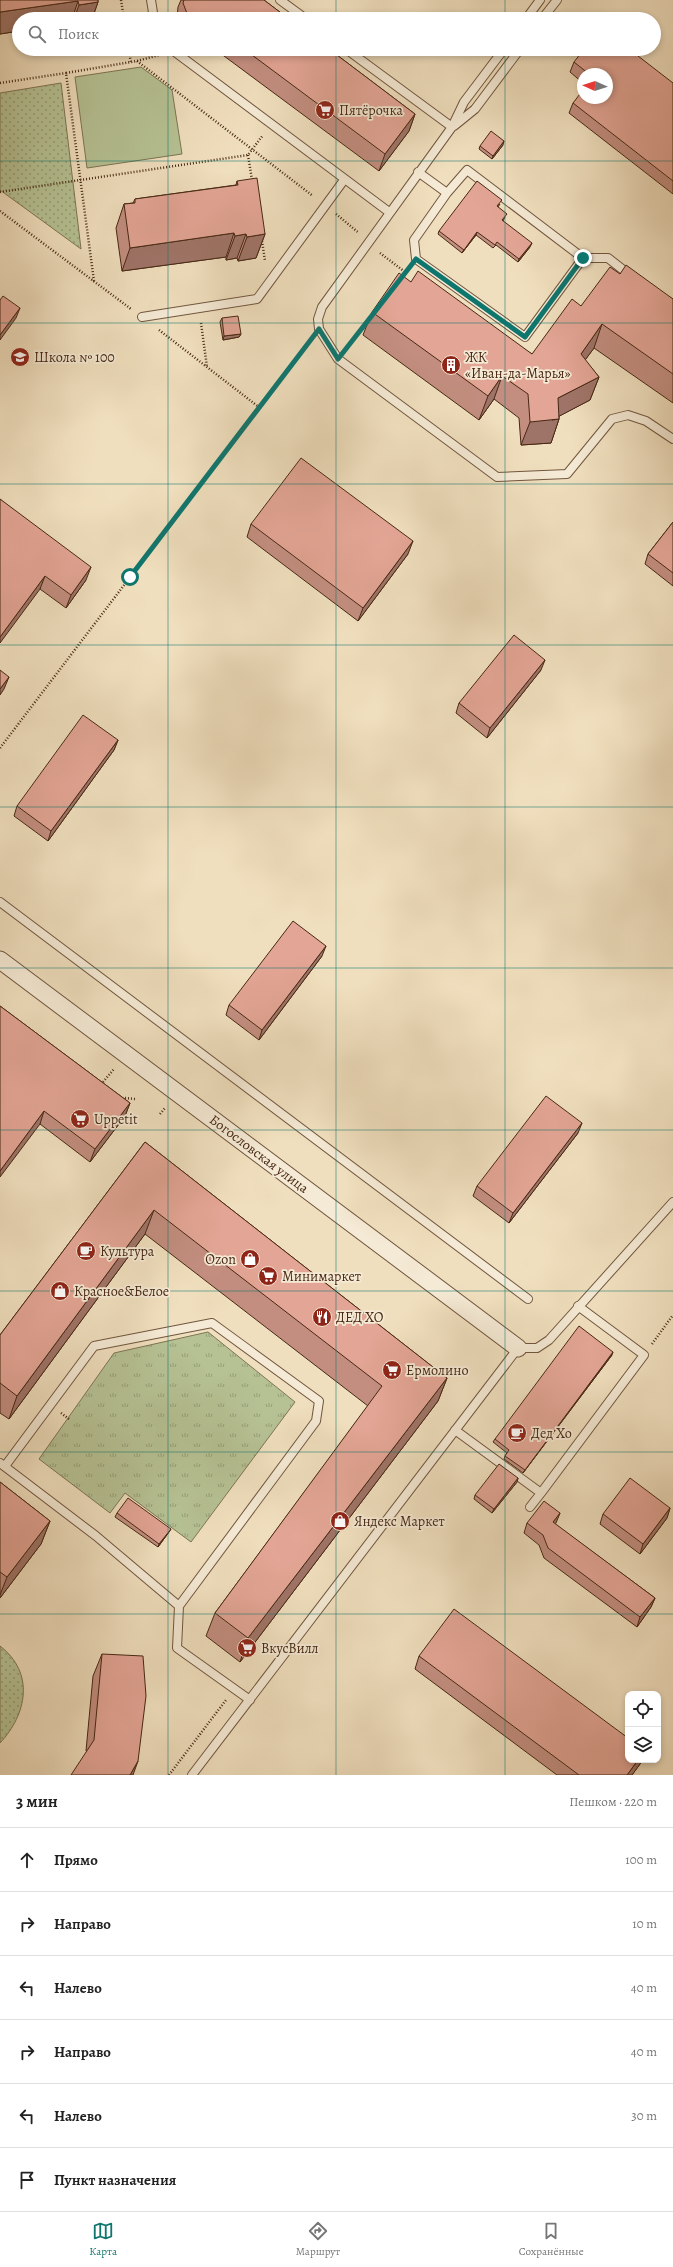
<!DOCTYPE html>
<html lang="ru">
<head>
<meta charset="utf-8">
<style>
	body { margin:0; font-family:Alegreya,serif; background:#f2f2f2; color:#222 }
	.controls { position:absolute; right:12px; bottom:12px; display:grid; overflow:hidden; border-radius:8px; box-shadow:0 2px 6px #0003 }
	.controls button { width:36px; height:36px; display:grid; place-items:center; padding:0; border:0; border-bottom:1px solid #e0e0e0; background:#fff; color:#222; font:20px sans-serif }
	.compass { position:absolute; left:577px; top:68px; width:36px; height:36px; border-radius:50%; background:#fff; box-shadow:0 2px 6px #0003; rotate:273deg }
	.stop { position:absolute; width:12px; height:12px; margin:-9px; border:3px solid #0f766e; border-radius:50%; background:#fff }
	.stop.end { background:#0f766e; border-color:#fff; box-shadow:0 1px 4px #0008 }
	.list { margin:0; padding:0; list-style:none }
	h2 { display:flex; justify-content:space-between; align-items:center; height:52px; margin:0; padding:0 16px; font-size:17px }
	h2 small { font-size:13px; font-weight:400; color:#767676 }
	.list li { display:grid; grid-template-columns:26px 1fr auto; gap:12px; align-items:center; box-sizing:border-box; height:64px; padding:0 16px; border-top:1px solid #e0e0e0 }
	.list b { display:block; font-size:15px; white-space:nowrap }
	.list em { font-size:13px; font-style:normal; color:#767676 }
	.icon { flex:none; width:22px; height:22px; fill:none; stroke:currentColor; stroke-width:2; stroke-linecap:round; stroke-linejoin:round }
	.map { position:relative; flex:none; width:673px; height:1775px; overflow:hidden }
	.search { position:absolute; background:#fff; box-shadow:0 2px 6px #0003; left:12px; right:12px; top:12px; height:44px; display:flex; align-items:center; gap:10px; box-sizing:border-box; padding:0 14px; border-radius:22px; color:#767676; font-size:15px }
	.sheet { height:436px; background:#fff }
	nav { display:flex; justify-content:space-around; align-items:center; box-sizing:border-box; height:56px; border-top:1px solid #e0e0e0; background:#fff; font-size:11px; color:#767676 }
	nav a { display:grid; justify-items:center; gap:2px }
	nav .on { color:#0f766e }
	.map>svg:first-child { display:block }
	.grass { fill:url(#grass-tufts); stroke:#7e7554 }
	.park { fill:url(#park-dots); stroke:#7e7554 }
	.garden { fill:#b6c294; stroke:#7e7554 }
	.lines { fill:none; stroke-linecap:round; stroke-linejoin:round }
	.service-casing { stroke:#71563e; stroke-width:10 }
	.minor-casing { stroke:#71563e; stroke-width:19 }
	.path { stroke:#472814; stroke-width:2.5; stroke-dasharray:1 2; stroke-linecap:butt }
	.service { stroke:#f5ead5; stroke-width:8 }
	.minor { stroke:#f5ead5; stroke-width:17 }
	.wall { fill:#c38e80; stroke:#472814 }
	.shaded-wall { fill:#9f7468; stroke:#472814 }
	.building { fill:#e3a595; stroke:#472814 }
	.route { stroke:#0f766e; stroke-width:5 }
	.grid { fill:none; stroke:#0f766e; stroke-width:1; stroke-opacity:0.55 }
	.labels { text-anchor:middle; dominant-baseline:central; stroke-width:3.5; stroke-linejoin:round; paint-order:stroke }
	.poi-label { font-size:14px; fill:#472814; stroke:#f5ead5; text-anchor:start }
	.street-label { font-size:14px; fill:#472814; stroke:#f5ead5 }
</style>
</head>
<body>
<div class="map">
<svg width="673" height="1775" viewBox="0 0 673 1775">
	<defs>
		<pattern id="grass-tufts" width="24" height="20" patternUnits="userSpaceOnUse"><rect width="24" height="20" fill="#b6c294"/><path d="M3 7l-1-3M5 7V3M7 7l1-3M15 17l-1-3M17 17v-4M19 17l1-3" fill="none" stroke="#969e78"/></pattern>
		<pattern id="park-dots" width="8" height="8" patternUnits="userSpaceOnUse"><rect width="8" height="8" fill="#b6c294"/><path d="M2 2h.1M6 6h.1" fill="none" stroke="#969e78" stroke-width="1.8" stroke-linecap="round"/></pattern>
	</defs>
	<rect width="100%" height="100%" fill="#f0dfbe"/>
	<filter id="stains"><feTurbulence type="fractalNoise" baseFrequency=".005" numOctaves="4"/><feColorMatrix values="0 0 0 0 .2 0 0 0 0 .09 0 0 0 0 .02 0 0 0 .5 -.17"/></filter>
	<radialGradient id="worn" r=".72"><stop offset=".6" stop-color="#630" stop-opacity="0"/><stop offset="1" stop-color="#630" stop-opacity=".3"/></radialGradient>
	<path class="grass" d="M208,1332L295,1402L191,1542L125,1493L110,1513L39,1459L114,1353Z"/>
	<path class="park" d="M61,83L81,249L0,190V93Z
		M0,1646C35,1673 27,1714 0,1743Z"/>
	<path class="garden" d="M141,67L172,90L182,154L87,168L75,77Z"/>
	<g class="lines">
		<g class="service-casing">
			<path id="service" d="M151,0L154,19
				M280,0L306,19
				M526,19L540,0
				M542,19L557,0
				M171,49L389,212
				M346,49L452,127
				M504,49L464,102L452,127L322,307L318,319L319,329L338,359L497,477L567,474L612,419L628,415L646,421L673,439
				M454,126L475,109L520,49
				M418,172L447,193
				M583,258L525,337L416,259L414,240L447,193L467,170L583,258H608L631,276
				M142,317L257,299L344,180
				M0,902L528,1299
				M455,1430L541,1493L644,1355L578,1306
				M0,1463L96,1536L179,1606L177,1648L250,1700
				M5,1466L94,1346L212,1323L319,1401L316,1421L179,1606
				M530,1507L541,1493
				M192,1775L518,1348H537L549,1340L673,1202"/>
		</g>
		<g class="minor-casing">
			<path id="minor" d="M0,960L518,1348"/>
		</g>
		<path class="path" d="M121,0L124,19
			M128,49L131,62
			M137,61L313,196
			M0,83L66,73
			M248,155L252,180
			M0,192L248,155L263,135
			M0,211L131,309
			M336,214L359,233
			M262,241L265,261
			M380,253L405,272
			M94,281L66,73L137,61L159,55
			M201,323L207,367
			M159,330L260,408
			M348,347L371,316
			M0,748L310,341
			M103,1082L114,1069
			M125,1098L135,1099
			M160,1114L165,1108
			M652,1344L673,1315
			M61,1413L69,1419
			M169,1775L226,1700"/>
		<use href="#service" class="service"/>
		<use href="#minor" class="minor"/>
	</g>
	<path class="wall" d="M0,0H98V2L92,19H19V31L0,34Z
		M181,0H264L289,19H177L178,7Z
		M200,49H329L415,114L409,131L379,171L220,53L202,50Z
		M574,62L673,83V194L569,113L573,103L607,74H583V83L570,72Z
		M503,145L492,159L479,149L480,146Z
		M237,181L265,234L256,258L238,261L237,258L226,260V257L122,271L116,228L124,204L133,203L135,199L236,185Z
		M500,204L498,207L505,217L503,221L530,247L518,262L496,245L493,248L476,235L462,253L438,234L439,231Z
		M620,274L673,299V403L594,348L585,360L599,377L590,400L559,416V419L551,443L521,445L519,418L494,399L479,420L363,335L372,312L411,282L532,354L581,306Z
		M222,318L241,334L239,337L223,340L220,322Z
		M0,499L86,580L66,608L40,589Z
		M673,522V586L645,564L648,554Z
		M251,524L408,554L358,621L247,537Z
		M541,670L487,738L456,713L459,703Z
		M118,740L114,750L48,841L14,816L17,806Z
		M322,956L259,1040L226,1015L229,1005Z
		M0,1006L130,1103L125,1116L90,1162L40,1124Z
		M578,1133L509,1223L473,1196L477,1186Z
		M145,1142L447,1378L438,1401L240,1662L206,1636L215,1613L368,1406L145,1234L9,1419L0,1413V1335Z
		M612,1355L523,1473L504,1459L505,1456L507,1453L493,1442L495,1439Z
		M518,1478L517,1482L492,1513L474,1499L475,1495Z
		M0,1482L50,1521L41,1544L0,1598Z
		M670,1508L667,1518L640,1554L600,1524L603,1514Z
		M117,1513L169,1532L158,1547L115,1517Z
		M560,1513L555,1524L655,1598L651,1607L637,1627L544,1558L539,1545L524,1533L527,1523Z
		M102,1654L133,1775L86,1751L93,1676Z
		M419,1656L628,1760H642L640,1764L632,1775H557L415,1669Z"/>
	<path class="shaded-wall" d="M78,1L72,19H19V31L0,34V12Z
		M98,2L92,19H74L79,5Z
		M202,49H222L220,53L202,50Z
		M415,114L409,131L379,171L385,154Z
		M504,141L503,145L492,159L493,156Z
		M477,232L476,235L462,253L464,250Z
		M234,233L226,257L122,271L130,248Z
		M246,234L237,258L226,260L235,236Z
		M265,234L256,258L238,261L247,237Z
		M532,243L530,247L518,262L519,259Z
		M20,308L16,318L0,340V335Z
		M602,324L594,348L572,378L581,354Z
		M241,334L239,337L223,340L224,336Z
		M502,376L494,399L479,420L488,396Z
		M599,377L590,400L552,420L559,419L551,443L521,445L530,422L558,398Z
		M413,541L408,554L358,621L363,608Z
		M91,567L86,580L66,608L71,595Z
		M45,576L40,589L0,643V637Z
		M545,660L541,670L487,738L490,728Z
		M9,677L4,689L0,695V689Z
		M118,740L114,750L48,841L51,831Z
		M326,946L322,956L259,1040L262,1030Z
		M130,1103L125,1116L90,1162L95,1149Z
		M44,1111L40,1124L0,1177V1171Z
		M582,1123L578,1133L509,1223L513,1213Z
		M154,1210L145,1234L9,1419L17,1396Z
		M613,1352L612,1355L523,1473L525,1470Z
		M447,1378L438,1401L240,1662L248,1638Z
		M518,1478L517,1482L492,1513L494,1509Z
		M670,1508L667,1518L640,1554L643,1544Z
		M560,1513L556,1523L549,1532L553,1522Z
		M50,1521L41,1544L0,1598V1595L7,1577Z
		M171,1529L169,1532L158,1547L159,1544Z
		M655,1598L651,1607L637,1627L640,1617Z
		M638,1760H642L640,1764L632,1775H627Z
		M138,1761L133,1775H130Z"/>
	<path class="building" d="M0,0H98V2L79,5L78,1L0,12Z
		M184,0H264L289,19H190L188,16L183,3Z
		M244,49H329L415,114L385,154Z
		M584,49H629L673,83V181L573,103L583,90V98H607V74H589L574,62Z
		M491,131L504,141L493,156L480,146Z
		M257,178L265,234L247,237L246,234L235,236L234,233L130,248L124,204L135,203V199L238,185L237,181Z
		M477,181L502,200L497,206L507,214L502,220L532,243L519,259L497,242L495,245L477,232L464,250L439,231Z
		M626,265L673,299V374L602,324L581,354L599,377L558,398L559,419L530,422L528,394L502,376L488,396L372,312L399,273L411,282L418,271L532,354L572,299L581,306L610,267L620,274Z
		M3,296L20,308L0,335V300Z
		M238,316L241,334L224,336L222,318Z
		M301,458L413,541L363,608L251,524Z
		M0,499L91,567L71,595L45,576L0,637Z
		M673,522V573L648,554Z
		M514,635L545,660L490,728L459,703Z
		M0,670L9,677L0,689Z
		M83,715L118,740L51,831L17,806Z
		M293,921L326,946L262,1030L229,1005Z
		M0,1006L130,1103L95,1149L44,1111L0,1171Z
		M546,1096L582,1123L513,1213L477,1186Z
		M145,1142L447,1378L248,1638L215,1613L382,1386L154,1210L17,1396L0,1383V1335Z
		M579,1326L613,1352L525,1470L505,1456L509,1450L495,1439Z
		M499,1464L518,1478L494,1509L475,1495Z
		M630,1478L670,1508L643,1544L603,1514Z
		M0,1482L50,1521L7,1577L0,1572Z
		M128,1498L171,1529L159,1544L117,1513Z
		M544,1501L560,1513L553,1522L655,1598L640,1617L548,1548L543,1535L527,1523Z
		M454,1609L628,1738V1760H638L627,1775H579L419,1656Z
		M102,1654L143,1656L146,1696L138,1761L130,1775H71L94,1740Z"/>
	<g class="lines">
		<path class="route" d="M130,577L319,329L338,359L416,259L525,337L583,258"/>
	</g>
	<path class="grid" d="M168,0V19M336,0V19M505,0V19M168,49V1775M336,49V1775M505,49V1775M0,161H673M0,323H673M0,484H673M0,645H673M0,807H673M0,968H673M0,1130H673M0,1291H673M0,1452H673M0,1614H673"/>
	<defs>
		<g id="supermarket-disc" transform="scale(1)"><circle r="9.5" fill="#8f2418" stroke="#f5ead5"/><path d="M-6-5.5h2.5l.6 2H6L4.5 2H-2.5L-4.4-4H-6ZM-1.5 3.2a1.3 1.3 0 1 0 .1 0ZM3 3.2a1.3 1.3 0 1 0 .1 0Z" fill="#fff"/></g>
		<g id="school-disc" transform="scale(1)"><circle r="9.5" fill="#8f2418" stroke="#f5ead5"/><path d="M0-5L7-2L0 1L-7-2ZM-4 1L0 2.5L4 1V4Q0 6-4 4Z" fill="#fff"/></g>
		<g id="building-disc" transform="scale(1)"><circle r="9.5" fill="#8f2418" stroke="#f5ead5"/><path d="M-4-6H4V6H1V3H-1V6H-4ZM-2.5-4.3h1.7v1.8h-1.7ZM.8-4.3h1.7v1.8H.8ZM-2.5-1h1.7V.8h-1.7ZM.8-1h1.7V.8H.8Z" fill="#fff"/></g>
		<g id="cafe-disc" transform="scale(1)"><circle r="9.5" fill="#8f2418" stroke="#f5ead5"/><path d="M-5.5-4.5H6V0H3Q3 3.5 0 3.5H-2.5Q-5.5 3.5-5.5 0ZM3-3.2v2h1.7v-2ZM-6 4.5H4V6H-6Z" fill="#fff"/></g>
		<g id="shop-disc" transform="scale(1)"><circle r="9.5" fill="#8f2418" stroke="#f5ead5"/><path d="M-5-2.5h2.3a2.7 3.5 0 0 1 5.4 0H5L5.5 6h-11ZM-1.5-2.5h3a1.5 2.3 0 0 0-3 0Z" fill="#fff"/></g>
		<g id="restaurant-disc" transform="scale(1)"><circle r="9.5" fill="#8f2418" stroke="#f5ead5"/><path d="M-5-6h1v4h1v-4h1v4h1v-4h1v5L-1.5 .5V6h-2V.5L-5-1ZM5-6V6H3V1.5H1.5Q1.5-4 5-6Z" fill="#fff"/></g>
	</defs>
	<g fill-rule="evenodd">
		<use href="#supermarket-disc" x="325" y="110"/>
		<use href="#school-disc" x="20" y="357"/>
		<use href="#building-disc" x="451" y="365"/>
		<use href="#supermarket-disc" x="80" y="1119"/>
		<use href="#cafe-disc" x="86" y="1251"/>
		<use href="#shop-disc" x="250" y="1259"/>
		<use href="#supermarket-disc" x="268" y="1276"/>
		<use href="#shop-disc" x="60" y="1291"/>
		<use href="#restaurant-disc" x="322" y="1317"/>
		<use href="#supermarket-disc" x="392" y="1370"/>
		<use href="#cafe-disc" x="517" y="1433"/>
		<use href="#shop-disc" x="340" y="1521"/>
		<use href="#supermarket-disc" x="247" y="1648"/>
	</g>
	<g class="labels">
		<g class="poi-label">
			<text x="339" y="110">Пятёрочка</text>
			<text x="34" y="357">Школа № 100</text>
			<text x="465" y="357">ЖК<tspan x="465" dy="16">«Иван-да-Марья»</tspan></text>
			<text x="94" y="1119">Uppetit</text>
			<text x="100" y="1251">Культура</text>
			<text x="236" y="1259" text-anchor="end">Ozon</text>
			<text x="282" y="1276">Минимаркет</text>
			<text x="74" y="1291">Красное&amp;Белое</text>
			<text x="336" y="1317">ДЕД ХО</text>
			<text x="406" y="1370">Ермолино</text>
			<text x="531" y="1433">Дед Хо</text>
			<text x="354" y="1521">Яндекс Маркет</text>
			<text x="261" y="1648">ВкусВилл</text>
		</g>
		<g class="street-label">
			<text transform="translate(259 1154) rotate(37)">Богословская улица</text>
		</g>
	</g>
	<rect width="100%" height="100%" filter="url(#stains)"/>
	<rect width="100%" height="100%" fill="url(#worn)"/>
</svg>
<div class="controls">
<button><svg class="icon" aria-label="locate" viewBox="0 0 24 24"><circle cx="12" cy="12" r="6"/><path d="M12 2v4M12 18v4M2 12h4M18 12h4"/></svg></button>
<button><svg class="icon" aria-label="layers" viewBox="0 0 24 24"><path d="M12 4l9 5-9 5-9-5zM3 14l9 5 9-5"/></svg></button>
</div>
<svg class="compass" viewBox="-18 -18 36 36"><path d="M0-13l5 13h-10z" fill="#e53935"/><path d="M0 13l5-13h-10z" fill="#767676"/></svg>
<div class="stop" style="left:130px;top:577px"></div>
<div class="stop end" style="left:583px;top:258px"></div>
<div class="search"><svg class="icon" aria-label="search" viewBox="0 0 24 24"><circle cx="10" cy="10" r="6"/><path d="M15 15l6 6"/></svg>Поиск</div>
</div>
<section class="sheet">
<h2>3 мин<small>Пешком · 220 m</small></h2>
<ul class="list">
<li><svg class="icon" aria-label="ahead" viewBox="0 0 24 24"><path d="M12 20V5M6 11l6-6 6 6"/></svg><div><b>Прямо</b></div><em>100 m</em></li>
<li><svg class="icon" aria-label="right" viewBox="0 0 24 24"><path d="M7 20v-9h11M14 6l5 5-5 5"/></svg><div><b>Направо</b></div><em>10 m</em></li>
<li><svg class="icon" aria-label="left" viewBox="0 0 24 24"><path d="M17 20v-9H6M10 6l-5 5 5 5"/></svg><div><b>Налево</b></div><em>40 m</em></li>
<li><svg class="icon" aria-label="right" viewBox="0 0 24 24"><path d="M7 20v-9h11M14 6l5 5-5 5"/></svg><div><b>Направо</b></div><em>40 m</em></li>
<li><svg class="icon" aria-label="left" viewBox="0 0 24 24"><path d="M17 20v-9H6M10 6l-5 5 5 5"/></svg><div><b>Налево</b></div><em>30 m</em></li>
<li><svg class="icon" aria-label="arrive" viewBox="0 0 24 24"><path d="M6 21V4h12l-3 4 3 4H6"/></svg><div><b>Пункт назначения</b></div></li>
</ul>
</section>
<nav>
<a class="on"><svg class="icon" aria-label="map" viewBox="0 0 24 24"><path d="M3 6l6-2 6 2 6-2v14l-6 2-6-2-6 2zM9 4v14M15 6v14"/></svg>Карта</a>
<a><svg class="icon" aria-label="directions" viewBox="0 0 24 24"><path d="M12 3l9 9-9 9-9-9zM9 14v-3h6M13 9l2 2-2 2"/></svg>Маршрут</a>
<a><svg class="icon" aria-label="saved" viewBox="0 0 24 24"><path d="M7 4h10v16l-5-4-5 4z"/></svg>Сохранённые</a>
</nav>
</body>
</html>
